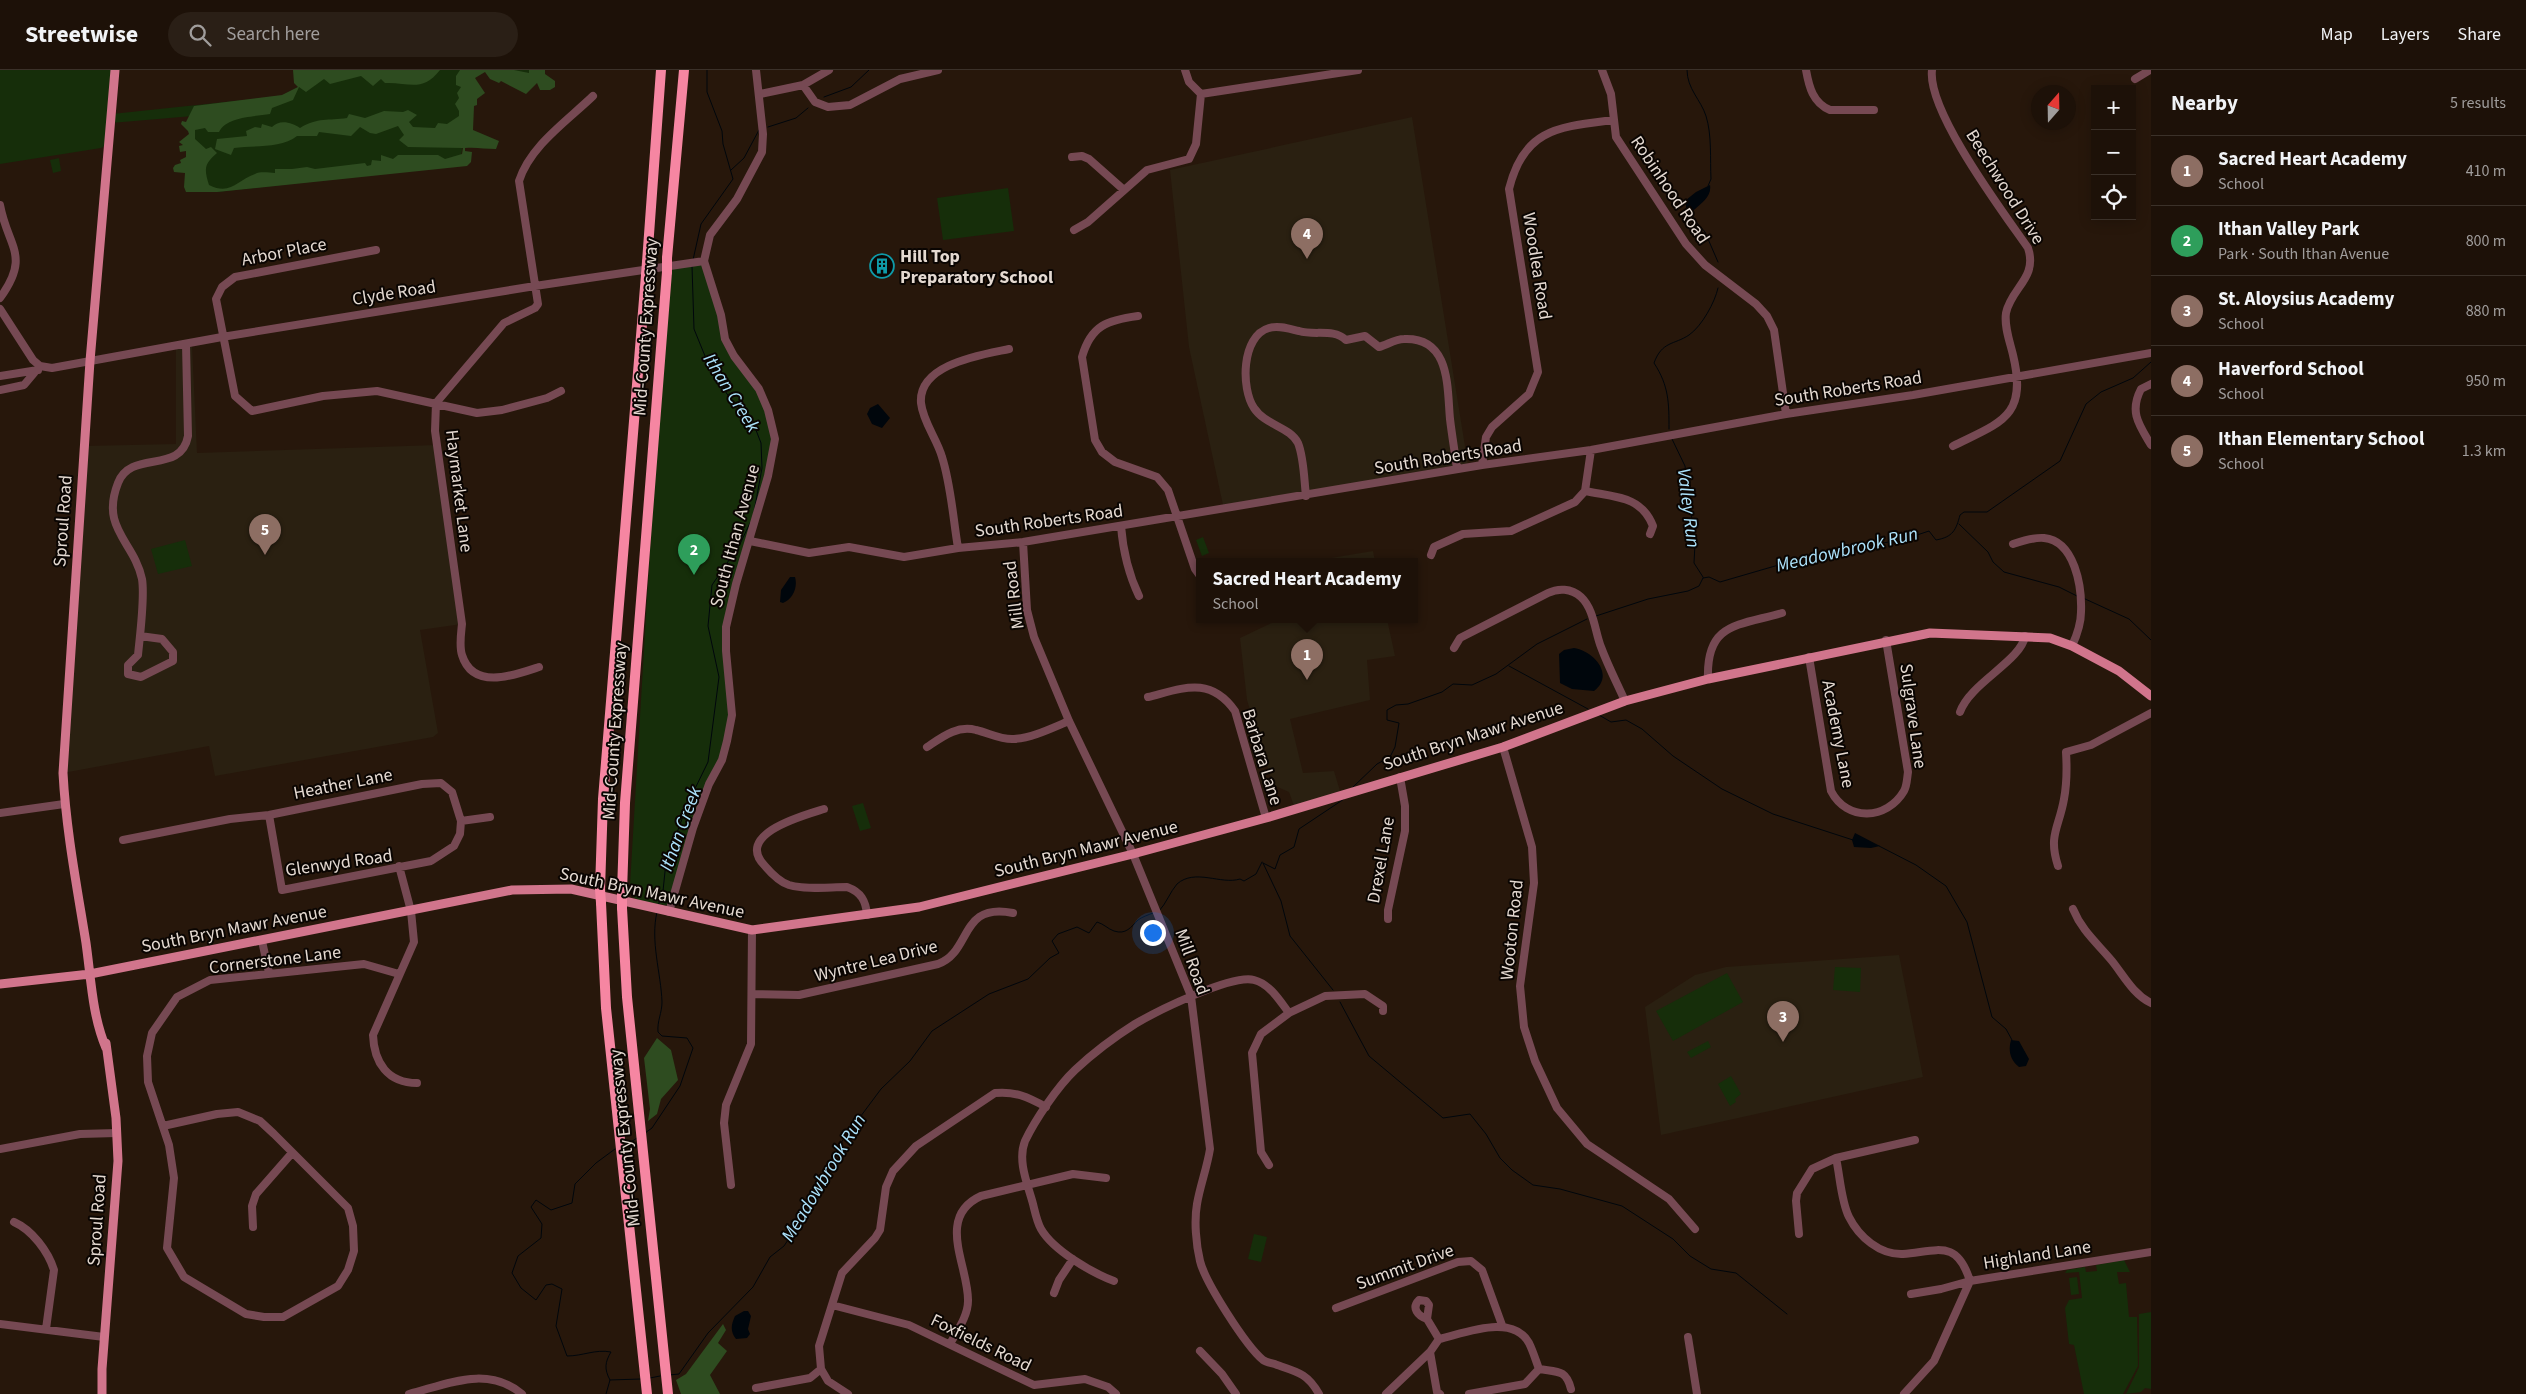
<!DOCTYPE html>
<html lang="en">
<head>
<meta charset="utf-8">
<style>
	body { margin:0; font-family:"Source Sans 3",sans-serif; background:#2a1f16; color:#f1f3f6 }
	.controls { position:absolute; right:15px; top:15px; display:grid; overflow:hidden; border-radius:0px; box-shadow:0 2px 12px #0003 }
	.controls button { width:45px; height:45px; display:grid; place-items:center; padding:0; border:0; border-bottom:1px solid #3b3129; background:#1d1108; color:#f1f3f6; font:25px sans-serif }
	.compass { position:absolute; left:2031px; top:15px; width:45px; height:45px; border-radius:50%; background:#1d1108; box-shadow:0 2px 12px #0003; rotate:20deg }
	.you { position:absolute; left:1152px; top:862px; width:18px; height:18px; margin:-12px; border:4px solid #fff; border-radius:50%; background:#1a73e8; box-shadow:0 0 0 8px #1a73e833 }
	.badge { display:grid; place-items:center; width:32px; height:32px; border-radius:50%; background:#b45309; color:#fff; font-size:16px; font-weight:700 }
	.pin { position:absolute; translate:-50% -41px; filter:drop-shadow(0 1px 2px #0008) }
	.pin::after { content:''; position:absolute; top:26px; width:18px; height:15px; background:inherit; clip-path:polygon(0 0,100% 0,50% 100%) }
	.popup { position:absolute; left:1196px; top:488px; width:222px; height:65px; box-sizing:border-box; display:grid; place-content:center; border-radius:0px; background:#1d1108; filter:drop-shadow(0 1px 4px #0005); font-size:16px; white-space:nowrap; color:#a09d9c }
	.popup b { font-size:19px; color:#f1f3f6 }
	.popup::after { content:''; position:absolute; left:50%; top:100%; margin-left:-10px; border:10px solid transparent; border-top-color:#1d1108 }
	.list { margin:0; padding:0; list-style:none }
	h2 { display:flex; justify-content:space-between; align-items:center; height:65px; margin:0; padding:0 20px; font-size:21px }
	h2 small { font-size:16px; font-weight:400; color:#a09d9c }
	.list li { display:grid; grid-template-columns:32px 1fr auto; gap:15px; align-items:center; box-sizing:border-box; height:70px; padding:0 20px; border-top:1px solid #3b3129 }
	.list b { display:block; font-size:19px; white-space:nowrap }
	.list p { margin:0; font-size:16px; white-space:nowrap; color:#a09d9c }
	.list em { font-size:16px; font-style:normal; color:#a09d9c }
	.icon { flex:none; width:28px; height:28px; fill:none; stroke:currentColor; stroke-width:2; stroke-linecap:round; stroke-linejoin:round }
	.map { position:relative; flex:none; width:2151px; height:1324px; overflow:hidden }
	header { display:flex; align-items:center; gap:30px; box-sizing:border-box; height:70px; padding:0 25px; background:#1d1108; border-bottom:1px solid #3b3129 }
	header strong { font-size:24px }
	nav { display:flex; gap:28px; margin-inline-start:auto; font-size:18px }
	.search { width:350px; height:45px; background:#2a1f16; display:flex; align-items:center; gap:12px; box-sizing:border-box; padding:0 18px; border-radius:28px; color:#a09d9c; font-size:19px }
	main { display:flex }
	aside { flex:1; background:#1d1108 }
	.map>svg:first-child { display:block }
	.education { fill:#2a2011 }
	.green { fill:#162e0a }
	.forest { fill:#2e4c20 }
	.water { fill:#00060c }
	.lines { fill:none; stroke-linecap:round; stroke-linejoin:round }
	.stream { stroke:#00060c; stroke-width:1 }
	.minor { stroke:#764953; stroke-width:8 }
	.major { stroke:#d1758c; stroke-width:9 }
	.highway { stroke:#f686a2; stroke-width:10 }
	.highway-bridge { stroke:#f686a2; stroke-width:10 }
	.labels { text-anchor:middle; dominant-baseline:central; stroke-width:4; stroke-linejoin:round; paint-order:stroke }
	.street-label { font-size:18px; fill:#e4d9d1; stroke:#0a0502 }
	.poi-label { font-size:18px; font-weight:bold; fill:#e4d9d1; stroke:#0a0502; text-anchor:start }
	.water-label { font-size:19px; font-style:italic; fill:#ace2fb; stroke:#0a0502 }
</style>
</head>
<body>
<header>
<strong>Streetwise</strong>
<div class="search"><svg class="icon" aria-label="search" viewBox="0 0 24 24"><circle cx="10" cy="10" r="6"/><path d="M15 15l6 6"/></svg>Search here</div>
<nav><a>Map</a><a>Layers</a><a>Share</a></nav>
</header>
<main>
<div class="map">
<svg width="2151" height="1324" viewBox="0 0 2151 1324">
	<rect width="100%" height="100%" fill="#27170b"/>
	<path class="education" d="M1412,47L1468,395L1223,435L1189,277L1170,100Z
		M192,275L197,383L437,375L462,554L420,560L438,663L433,667L215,706L209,676L63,703L84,376L176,374V278Z
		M1373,481L1375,491H1313Z
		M1280,549H1387L1395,586L1367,590L1370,630L1290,649L1303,703L1334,701L1340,721L1294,736L1289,722L1273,715L1247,630L1240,568Z
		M1899,885L1923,1007L1661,1065L1645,937L1695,905L1726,897Z"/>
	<path class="green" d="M0,0H115L112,44L281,26L298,17L299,0H542L532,11L477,0L459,96L217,122H186L193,46L111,53L108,74L101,78L0,94Z
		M59,88L61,101L53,103L50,90Z
		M1008,118L1014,161L943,170L937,128Z
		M704,191L725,269L759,319L775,369L726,557L732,645L727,671L701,734L667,835L643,832L633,827L630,815L667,193Z
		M1203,467L1209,483L1202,486L1196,470Z
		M185,470L192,496L158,504L151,479Z
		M863,733L871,758L860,761L852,736Z
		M1835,897L1861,898L1860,922L1833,920Z
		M1727,903L1743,932L1673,971L1656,941Z
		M1708,971L1711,977L1691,988L1687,982Z
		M1731,1006L1741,1024L1735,1029L1736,1032L1730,1036L1718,1014Z
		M1254,1164L1267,1167L1261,1192L1248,1189Z
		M2124,1190L2130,1202H2117L2119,1214L2126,1213L2129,1247H2137L2138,1296L2123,1324H2084L2074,1275L2069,1274L2065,1238L2069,1230L2082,1228L2079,1202L2065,1203L2067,1200L2085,1197L2086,1202L2097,1201L2096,1195Z
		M2077,1207L2079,1224L2071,1225L2069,1208Z
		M2151,1242V1319L2145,1318L2141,1322L2126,1324L2139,1297V1244Z"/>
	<path class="forest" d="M293,0H440C422,23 409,12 385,13L381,9L373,16L361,6L330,14L324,9L306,22L299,17L293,30L272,38L270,44C254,47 227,46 219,62H208L205,58L195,60V69L206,79L211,77L217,83C204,94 204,99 209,115C231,126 237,110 255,104C261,101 269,103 275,103V99H292L307,97L315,99L365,93L367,96L371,95L372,90L381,91V85L393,89L398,85H438L445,89L462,84L463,78L408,77L399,70L404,65L398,56L376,64L370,63L360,57L351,66L319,62L317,66H297C281,79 252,75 234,78L231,85L215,79L217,69L247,66L246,61L255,57L261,58L262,54L272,57C279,49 292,52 300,58C318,47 328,51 347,48L349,44L365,48L384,41L403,42L408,40L417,45L409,52L413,57L435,58L438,53L447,54L459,46V41L455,34L459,28L457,23L461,17L456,15V6L460,0H514L529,3V0H545V4L555,11V17L550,20H540L537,13L526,24L501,11L499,13L490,9L485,2L475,8L485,23L477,29V35L474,36L473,60L499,71L496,79C485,79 476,77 465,78V81L472,82L471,92L467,96L217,122H186L184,117L185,103L174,102L173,98L175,95L181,93L180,90L186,87V81L180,82L179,76L183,75L179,72L189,64L188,61L181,54L182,51L186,52L194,36L282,25L298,17L294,13Z
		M657,968L671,980L678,1010L661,1029L657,1044L648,1051L650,1039L644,988Z
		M723,1254L726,1260L718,1273L727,1281L710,1305L720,1324H681L676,1310L686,1304Z"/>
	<path class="water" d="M1710,115C1712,126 1702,133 1694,140L1686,138V130L1696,122Z
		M878,334L890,348L882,358L872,354L867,344L870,338Z
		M790,507H795C798,517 793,529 783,533L780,532L781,520Z
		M1574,578C1594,581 1615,605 1594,621L1572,619L1560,613L1559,584L1564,580Z
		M1855,763L1880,776L1871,778L1854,777L1852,770Z
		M2011,970L2019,971L2029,989L2026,996L2019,997C2010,990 2008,980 2011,970Z
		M744,1241H748L751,1246L748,1259L750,1264L747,1268L736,1269C730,1261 731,1255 735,1246Z"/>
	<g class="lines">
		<path class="stream" d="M1687,0C1687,19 1701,30 1706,46C1712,65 1710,89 1711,109L1708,116
			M824,27L851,17L869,0
			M768,57L796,48L808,38
			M731,100L744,88L759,60
			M1692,139L1691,146L1705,162L1718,192
			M693,190L701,154L733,109L723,74L722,61L707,22V0
			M692,196L694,259L705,286L727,324L754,355L761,373L762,398L754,442
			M1669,359C1669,333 1669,316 1654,293C1662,271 1674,275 1689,265C1702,256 1715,232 1718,218
			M1672,369L1685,396L1695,474L1694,493L1703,507
			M1959,454L1988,482L1993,492L2004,502L2059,517L2077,526
			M1703,508L1709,507L1720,512L1806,487L1905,469L1929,461L1936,470C1953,467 1956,460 1960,445L1964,442H1987L2060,391L2086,334L2101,322L2133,308L2151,292
			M2083,528L2129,549L2151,570
			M1596,546L1648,529L1688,521L1699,516L1703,508
			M1509,596L1588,639
			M1599,645L1611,652L1626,650L1642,659L1673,686L1722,719L1773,744L1853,770
			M1352,718L1377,694L1390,687L1395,677L1399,653L1387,650V640L1396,635L1408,634L1442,622L1453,614L1472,615L1496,604L1537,574L1587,549
			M1879,776L1916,795L1946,816L1967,852L1992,947L2006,959L2012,970
			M1263,793L1275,799L1280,785L1294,777L1299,759L1344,729
			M1263,793L1281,831L1290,866L1333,920
			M658,836L663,821L666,792L688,733L708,692L719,607L708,556L712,515L740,474L750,453
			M1159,841C1166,834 1170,822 1177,814C1195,798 1221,815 1240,809L1244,811L1256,804L1262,792
			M1340,932L1369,986L1443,1048L1470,1044L1486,1064L1500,1088L1512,1100L1533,1115L1560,1119L1622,1136L1673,1169L1690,1186L1711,1199L1736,1203L1787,1244
			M645,1063L652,1058L680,1016L693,978L687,968L662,966L658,962C657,951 662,943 662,932C661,903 650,871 657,842
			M626,1075L637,1068
			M669,1305L679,1304L708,1263L753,1217L770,1187L784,1176L811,1135L840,1074L881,1019L910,991L932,961L989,924L1028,909L1050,888L1059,883L1052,871L1058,864L1077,857L1089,863L1097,852C1104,854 1108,859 1114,861C1126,865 1131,857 1138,850C1142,847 1148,845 1153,843
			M650,1308L660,1306
			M610,1310L641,1309
			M606,1324L610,1310C604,1299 605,1292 611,1282C595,1279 583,1286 567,1286L556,1256L562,1219L552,1214L546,1215L536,1230L521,1218L512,1203L518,1186L541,1168L542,1154L531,1137L536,1130L551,1140L572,1133L575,1114L596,1093L615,1079"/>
		<path class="minor" d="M1185,0L1189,12L1201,24
			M1602,0L1611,24L1616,67L1686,174L1705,195L1756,234L1767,246L1774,260L1786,344
			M1806,0C1809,17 1813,33 1830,40H1874
			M1932,0C1927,41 2003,142 2028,178C2038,208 2011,218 2006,243C2004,257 2010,272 2013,285C2028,347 2001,352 1953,376
			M2135,9L2150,0
			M803,15L815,32L828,37L850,35L900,9L938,0
			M760,24L803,15L829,0
			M1201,24L1358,0
			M1072,87L1082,86L1089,89L1124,120
			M1074,160L1088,152L1147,100L1189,89L1196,74L1201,24
			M376,180L235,207L222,217L216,229L235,326L252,341L323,326L377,321L477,343L502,340L547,328L561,321
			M0,228C31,185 8,178 0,135
			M0,239L33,290L40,296L52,298L222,267L535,216L704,191
			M1138,246C1108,250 1091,255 1082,287L1095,370L1102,382L1115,392L1157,407L1168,420L1195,499L1200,506
			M0,306L38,300
			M2151,314L2141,319C2129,342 2139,355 2151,375
			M0,320L24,315L40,296
			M1482,395L1486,367L1492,357L1529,324L1538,302L1509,119C1524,58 1559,57 1614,50
			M1585,421C1613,427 1641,425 1653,456L1650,464
			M1306,426C1304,409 1304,388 1298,373C1290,357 1265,355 1254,338C1241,319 1241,266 1269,258C1279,255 1290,259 1299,261C1315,266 1333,258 1346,270L1365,266L1379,277C1387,275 1395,269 1404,269C1451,267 1447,318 1450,349C1452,366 1455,383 1457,399
			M1121,456C1123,481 1128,503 1139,526
			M750,471L809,483L849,477L904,487L958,478L1023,472L1482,395L1591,380L1786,344L1913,325L2151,283
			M1023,472L1027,540L1034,567L1069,651L1133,784L1191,926L1210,1079C1207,1098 1200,1116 1197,1134C1194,1151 1196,1174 1200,1191C1205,1212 1246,1276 1263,1290C1267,1293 1273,1293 1277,1295C1298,1302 1308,1304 1319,1324
			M2013,474C2022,471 2034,467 2044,468C2075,471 2082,517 2081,542C2081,554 2077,565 2072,576
			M958,478C953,448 951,415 942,387C937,369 923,352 921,333C918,294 981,285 1009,279
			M1431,485L1434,477L1463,464L1511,461L1575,432L1585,421L1591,380
			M140,566L162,569L173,582V591L141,607L128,604V595L138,585C140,565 145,527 142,509C134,471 100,459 118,413C131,379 181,405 188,366L186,274
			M1454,578L1460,568L1548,523C1558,518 1571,518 1581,527C1594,539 1595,562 1601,577C1608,596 1617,613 1625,631
			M1809,587L1831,721C1847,752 1887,750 1904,721C1907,716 1907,708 1908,702L1886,570
			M539,597C515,605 473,621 462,585C459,576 461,564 462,554L435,361L436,333L504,253L535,238L538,234L519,111C530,76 567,51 593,26
			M1708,609C1706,553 1737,556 1782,543
			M1148,627C1184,618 1210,606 1235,641L1266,748
			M1960,642C1970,613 2021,591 2025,566
			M927,677C942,667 957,655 976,660C989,663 1001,670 1014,669C1032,668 1052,658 1069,651
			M1503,677L1532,777L1534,813L1520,916L1524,957L1535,991L1557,1038L1587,1074L1669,1129L1695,1159
			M824,739C805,745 733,764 765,796C771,803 780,812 789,815C807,820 829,817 847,817C861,822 866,831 867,845
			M0,743L64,734
			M461,751L490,747
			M123,770L230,749L269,745L422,714L441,713L452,722L461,751L460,764L454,776L431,791L282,820L269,745
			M399,796L411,841L414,872L373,965C374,993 388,1013 417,1013
			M2058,796C2048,765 2059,758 2064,729C2067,713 2067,698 2066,682L2091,675L2151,643
			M2073,839C2082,861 2097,873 2112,891C2124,906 2133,924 2151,933
			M669,842L693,758L709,714L722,690L727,671L732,645L726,581V557L736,514L768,406L775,369L768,340L759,319L734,286L725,269L721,245L704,191L710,165L737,129L762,82L763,64L756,0
			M1388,849V840L1405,761V736L1400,707
			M262,871L269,903
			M753,924L799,925L938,894C972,882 959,832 1013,843
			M163,1056L217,1044L238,1042L260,1051L274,1064L348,1138L353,1156L354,1181L348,1200L338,1216L283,1247H264L246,1244L184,1207L167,1178L174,1108L169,1075L148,1012L147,986L152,963L177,927L210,910L364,894L399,904
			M0,1079L80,1064L117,1063
			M1836,1088C1840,1106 1841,1131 1849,1147C1859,1167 1880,1185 1903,1184C1938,1181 1957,1169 1970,1211
			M1269,1095L1261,1082L1252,983L1261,964L1289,943L1325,926L1365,924L1383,936V941
			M731,1115L724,1053L726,1035L751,974L752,860
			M14,1152C32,1160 48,1181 54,1200L46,1259
			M253,1157L252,1136L256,1124L292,1083
			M1799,1164L1796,1131L1797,1123L1812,1099L1836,1088L1915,1070
			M1114,1211C1092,1203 1053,1180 1041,1159C1037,1152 1035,1142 1033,1134C1028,1115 1017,1091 1025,1071C1035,1050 1058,1016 1075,1000C1091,985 1116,966 1135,954C1157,941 1232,904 1254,910C1270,914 1280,931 1289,943
			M1054,1223L1059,1210L1073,1189
			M1911,1224L1941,1219L1970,1211L2151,1182
			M832,1235L909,1255L1034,1315L1085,1309L1108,1317L1116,1324
			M1336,1238L1458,1192L1471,1191L1482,1200L1502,1255
			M1427,1249C1418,1246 1411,1238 1419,1230L1426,1231L1429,1235L1427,1249L1439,1269
			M0,1254L104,1267
			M1688,1267L1697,1324
			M1439,1269C1465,1263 1513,1243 1529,1273C1533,1281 1536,1291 1539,1299L1525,1314L1469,1324
			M1439,1269L1430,1282L1437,1322L1440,1324
			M950,1274C957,1261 968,1246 968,1231C969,1197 935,1147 981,1126L1073,1104L1106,1108
			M1200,1281L1222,1304L1236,1324
			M1539,1299C1557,1302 1566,1299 1571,1319
			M756,1318L810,1308L821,1299
			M409,1324C448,1314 487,1295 522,1324
			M848,1324L828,1311L821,1299L819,1276L842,1203L875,1168L880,1160L886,1117L893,1101L916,1076L995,1023C1015,1021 1028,1027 1046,1037
			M1386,1324L1430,1282
			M1904,1324L1934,1291L1970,1211"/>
		<path class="major" d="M0,914L90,904L512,820L571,819L752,860L919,837L1133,784L1266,748L1503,677L1625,631L1708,609L1930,563L2050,568L2072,576L2119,601L2151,626
			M106,978C92,945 91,908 86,873C77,817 66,760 63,703L90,291L115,0
			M102,1324V1299L118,1091L116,1048L106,973"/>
		<path class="highway" d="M667,188L684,0
			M647,192L661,0
			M600,819L603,729L646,205
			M622,822L625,733L667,202
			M601,833L606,938L647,1324
			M622,838L627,927L668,1324"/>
		<path class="highway-bridge" d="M667,202V188
			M646,205L647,192
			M600,819L601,833
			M622,822V838"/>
	</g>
	<defs>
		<g id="building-ring" transform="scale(1.25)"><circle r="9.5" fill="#0a0502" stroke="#0f9aa8" stroke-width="1.5"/><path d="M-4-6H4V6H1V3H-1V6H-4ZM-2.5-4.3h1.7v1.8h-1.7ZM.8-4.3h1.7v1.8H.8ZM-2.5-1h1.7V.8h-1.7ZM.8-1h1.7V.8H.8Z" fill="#0f9aa8"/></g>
	</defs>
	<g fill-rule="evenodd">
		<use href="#building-ring" x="882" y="196"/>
	</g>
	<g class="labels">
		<g class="street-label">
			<text transform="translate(2005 117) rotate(58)">Beechwood Drive</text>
			<text transform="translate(1670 120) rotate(56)">Robinhood Road</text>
			<text transform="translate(284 182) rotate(-11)">Arbor Place</text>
			<text transform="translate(1537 196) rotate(81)">Woodlea Road</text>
			<text transform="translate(394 223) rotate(-9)">Clyde Road</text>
			<text transform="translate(646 257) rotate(-86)">Mid-County Expressway</text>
			<text transform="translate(1848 319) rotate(-9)">South Roberts Road</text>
			<text transform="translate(1448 387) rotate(-9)">South Roberts Road</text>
			<text transform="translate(459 421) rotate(83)">Haymarket Lane</text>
			<text transform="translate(63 451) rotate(-86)">Sproul Road</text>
			<text transform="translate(1049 451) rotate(-8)">South Roberts Road</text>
			<text transform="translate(735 466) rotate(-75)">South Ithan Avenue</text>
			<text transform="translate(1014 525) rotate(-97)">Mill Road</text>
			<text transform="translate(1913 646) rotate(82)">Sulgrave Lane</text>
			<text transform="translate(615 661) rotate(-86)">Mid-County Expressway</text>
			<text transform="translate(1838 664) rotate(79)">Academy Lane</text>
			<text transform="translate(1473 666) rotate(-18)">South Bryn Mawr Avenue</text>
			<text transform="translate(1262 687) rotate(73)">Barbara Lane</text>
			<text transform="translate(343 714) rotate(-11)">Heather Lane</text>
			<text transform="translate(1086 779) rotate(-14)">South Bryn Mawr Avenue</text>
			<text transform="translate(1381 790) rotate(-80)">Drexel Lane</text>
			<text transform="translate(339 793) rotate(-8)">Glenwyd Road</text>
			<text transform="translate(652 823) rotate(12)">South Bryn Mawr Avenue</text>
			<text transform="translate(234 859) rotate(-11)">South Bryn Mawr Avenue</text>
			<text transform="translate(1512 860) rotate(-84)">Wooton Road</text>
			<text transform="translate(275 890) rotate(-7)">Cornerstone Lane</text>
			<text transform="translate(876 891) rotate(-14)">Wyntre Lea Drive</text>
			<text transform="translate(1192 892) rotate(70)">Mill Road</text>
			<text transform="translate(625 1068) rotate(-96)">Mid-County Expressway</text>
			<text transform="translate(97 1150) rotate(-86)">Sproul Road</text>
			<text transform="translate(2037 1185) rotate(-9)">Highland Lane</text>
			<text transform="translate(1405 1197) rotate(-20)">Summit Drive</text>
			<text transform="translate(981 1273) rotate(26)">Foxfields Road</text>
		</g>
		<g class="poi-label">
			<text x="900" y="186">Hill Top<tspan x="900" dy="21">Preparatory School</tspan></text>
		</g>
		<g class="water-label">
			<text transform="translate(731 323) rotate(58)">Ithan Creek</text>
			<text transform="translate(1688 438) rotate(83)">Valley Run</text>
			<text transform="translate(1847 480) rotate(-13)">Meadowbrook Run</text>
			<text transform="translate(681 759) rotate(-70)">Ithan Creek</text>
			<text transform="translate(824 1108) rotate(-59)">Meadowbrook Run</text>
		</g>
	</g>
</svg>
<div class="controls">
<button>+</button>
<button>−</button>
<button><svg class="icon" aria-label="locate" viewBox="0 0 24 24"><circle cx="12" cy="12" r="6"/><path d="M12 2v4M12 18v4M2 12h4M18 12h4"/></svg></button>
</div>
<svg class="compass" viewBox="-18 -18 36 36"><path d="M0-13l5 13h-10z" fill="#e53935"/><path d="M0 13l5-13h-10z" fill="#a09d9c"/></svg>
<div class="you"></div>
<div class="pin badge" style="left:1307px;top:610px;background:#8d6e63">1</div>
<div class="popup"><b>Sacred Heart Academy</b>School</div>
<div class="pin badge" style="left:694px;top:505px;background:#2e9e5b">2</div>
<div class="pin badge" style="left:1783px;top:972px;background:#8d6e63">3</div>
<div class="pin badge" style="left:1307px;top:189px;background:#8d6e63">4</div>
<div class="pin badge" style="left:265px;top:485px;background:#8d6e63">5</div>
</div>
<aside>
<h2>Nearby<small>5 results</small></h2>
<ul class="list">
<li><span class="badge" style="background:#8d6e63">1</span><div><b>Sacred Heart Academy</b><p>School</p></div><em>410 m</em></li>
<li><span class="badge" style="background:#2e9e5b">2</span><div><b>Ithan Valley Park</b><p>Park · South Ithan Avenue</p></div><em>800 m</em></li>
<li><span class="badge" style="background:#8d6e63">3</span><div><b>St. Aloysius Academy</b><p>School</p></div><em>880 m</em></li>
<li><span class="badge" style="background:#8d6e63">4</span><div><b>Haverford School</b><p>School</p></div><em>950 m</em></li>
<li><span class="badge" style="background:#8d6e63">5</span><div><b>Ithan Elementary School</b><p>School</p></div><em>1.3 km</em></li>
</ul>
</aside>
</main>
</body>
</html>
